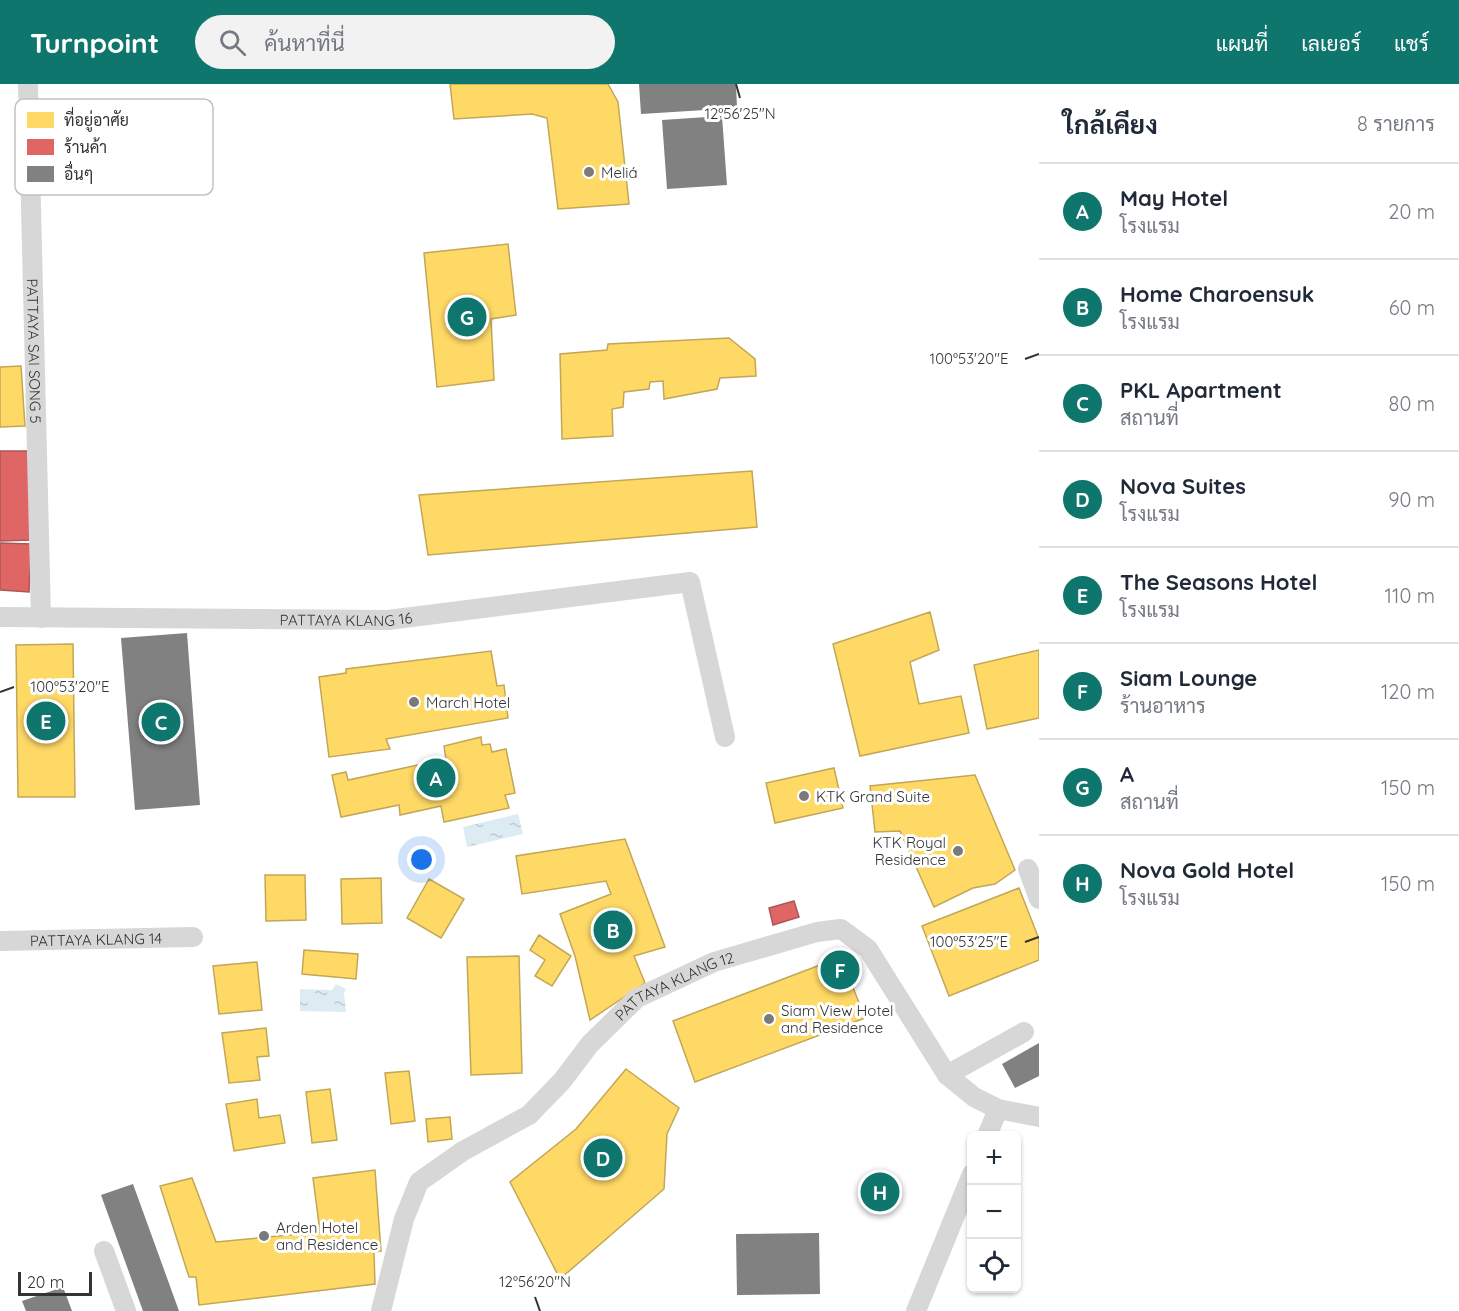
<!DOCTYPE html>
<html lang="th">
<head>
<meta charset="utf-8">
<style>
	body { margin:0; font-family:Quicksand,Sarabun,sans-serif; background:#f2f2f3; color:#1f2937 }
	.controls { position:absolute; right:18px; bottom:18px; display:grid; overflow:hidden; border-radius:9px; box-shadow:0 2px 4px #0004 }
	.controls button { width:54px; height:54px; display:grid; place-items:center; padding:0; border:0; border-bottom:2px solid #e0e1e3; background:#fff; color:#1f2937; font:30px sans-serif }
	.scale { position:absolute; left:18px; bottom:15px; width:74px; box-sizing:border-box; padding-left:6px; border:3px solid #333; border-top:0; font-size:16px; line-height:21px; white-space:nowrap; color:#333; -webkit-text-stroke:4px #fff; paint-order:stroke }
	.you { position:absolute; left:422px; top:776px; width:21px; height:21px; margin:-15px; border:4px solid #fff; border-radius:50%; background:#1a73e8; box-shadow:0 0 0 9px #1a73e833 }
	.badge { display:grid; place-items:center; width:39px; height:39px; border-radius:50%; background:#0f766e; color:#fff; font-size:20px; font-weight:700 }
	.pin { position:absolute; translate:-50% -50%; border:3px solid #fff; box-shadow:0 2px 6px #0006 }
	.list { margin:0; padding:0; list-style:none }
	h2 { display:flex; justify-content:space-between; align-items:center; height:78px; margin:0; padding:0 24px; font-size:26px }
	h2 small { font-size:20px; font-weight:400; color:#747a83 }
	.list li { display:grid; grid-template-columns:39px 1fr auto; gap:18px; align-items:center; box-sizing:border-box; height:96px; padding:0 24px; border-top:2px solid #e0e1e3 }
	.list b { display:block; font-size:22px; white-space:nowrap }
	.list p { margin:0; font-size:20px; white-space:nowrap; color:#747a83 }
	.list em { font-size:20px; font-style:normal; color:#747a83 }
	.icon { flex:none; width:33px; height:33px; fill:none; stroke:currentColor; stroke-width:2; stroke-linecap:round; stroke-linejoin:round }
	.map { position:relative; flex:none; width:1039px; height:1227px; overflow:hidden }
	header { display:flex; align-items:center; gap:36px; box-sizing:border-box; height:84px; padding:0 30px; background:#0f766e; color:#fff }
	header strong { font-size:28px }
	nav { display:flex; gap:33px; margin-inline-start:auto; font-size:21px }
	.search { width:420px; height:54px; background:#f2f2f3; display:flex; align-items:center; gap:15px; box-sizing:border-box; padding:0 21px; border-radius:33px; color:#747a83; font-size:22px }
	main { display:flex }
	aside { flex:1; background:#fff }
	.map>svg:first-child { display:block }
	.water { fill:url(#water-ripples) }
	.homes { fill:#ffd966; stroke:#c2a757; stroke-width:1.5 }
	.shops { fill:#e06666; stroke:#ac5757; stroke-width:1.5 }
	.building { fill:#818181 }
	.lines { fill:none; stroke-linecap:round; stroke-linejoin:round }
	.street { stroke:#d7d7d7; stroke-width:20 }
	.ticks { fill:none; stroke:#333; stroke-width:2 }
	.poi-dot { fill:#7a7a7a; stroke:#fff; stroke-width:2 }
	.labels { text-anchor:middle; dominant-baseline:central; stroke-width:6; stroke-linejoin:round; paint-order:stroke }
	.poi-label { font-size:15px; fill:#333; stroke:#fff; text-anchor:start }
	.street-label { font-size:15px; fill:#333; stroke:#fff }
	.key { fill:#fff; stroke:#c2c2c2; stroke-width:1.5 }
	.key-label { font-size:16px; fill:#333 }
	.ticks-label { font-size:15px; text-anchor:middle; fill:#333; stroke:#fff; stroke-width:6; stroke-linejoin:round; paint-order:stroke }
</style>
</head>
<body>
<header>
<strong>Turnpoint</strong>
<div class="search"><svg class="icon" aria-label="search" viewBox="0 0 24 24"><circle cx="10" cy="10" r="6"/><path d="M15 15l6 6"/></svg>ค้นหาที่นี่</div>
<nav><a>แผนที่</a><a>เลเยอร์</a><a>แชร์</a></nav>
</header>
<main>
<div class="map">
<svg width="1039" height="1227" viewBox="0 0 1039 1227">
	<defs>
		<pattern id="water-ripples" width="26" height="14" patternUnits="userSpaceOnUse" patternTransform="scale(1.5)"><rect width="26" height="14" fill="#ddebf3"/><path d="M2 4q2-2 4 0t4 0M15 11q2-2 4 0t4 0" fill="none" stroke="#becad1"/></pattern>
	</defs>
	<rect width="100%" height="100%" fill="#fff"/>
	<path class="water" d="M518,730L523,750L467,763L463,743Z
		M336,900L346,905L344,909L346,928L300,927V905L332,906Z"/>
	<path class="homes" d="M450,0H608L618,18L629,120L558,125L547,34L532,30L454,35Z
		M508,160L516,231L491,235L494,296L437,303L424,169Z
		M729,254L755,275L756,292L720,294L717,305L664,315L663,297L650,298L649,305L624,308L623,323L612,325L613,352L562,355L560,270L607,266L608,260Z
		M21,282L25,342L0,343V283Z
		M752,387L757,443L428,471L419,411Z
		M930,528L939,566L910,578L919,620L961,612L969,649L860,672L833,560Z
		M73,560L75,713H18L16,561Z
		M1039,566V634L987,645L974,581Z
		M491,567L497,602L504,601L508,634L386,655L390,665L329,673L319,593L346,589V585Z
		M481,653L482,661L490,660L492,668L506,665L515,709L505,711L509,724L444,738L441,722L400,731L399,721L341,733L332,691L346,688L348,696L446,675L444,662Z
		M834,684L843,724L775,739L766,699Z
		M975,691L1015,786L995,800L973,804L934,823L900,747L875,748L870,702Z
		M625,755L665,863L634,872L645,899L590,936L575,872L560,830L611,810L606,797L522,810L516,772Z
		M265,791H305L306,836L266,837Z
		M381,794L382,839L342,840L341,795Z
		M429,795L464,815L441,854L407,834Z
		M1019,804L1039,855V876L949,912L922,842Z
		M539,851L571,872L552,902L535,892L545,876L530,866Z
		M304,866L358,870L356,895L302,890Z
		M519,872L522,989L471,991L467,873Z
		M841,873L865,934L695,998L673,937Z
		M257,878L262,926L219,930L213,882Z
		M266,944L269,972L257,973L260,996L229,999L222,949Z
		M626,985L679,1024L667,1050L664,1105L560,1195L510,1098L576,1045Z
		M409,987L415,1037L391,1040L385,989Z
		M330,1005L337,1056L312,1059L306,1008Z
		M257,1015L259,1034L280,1031L285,1059L234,1067L226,1020Z
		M450,1033L452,1055L428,1058L426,1035Z
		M375,1086L381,1167L374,1168L375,1200L199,1221L196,1193H189L160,1102L192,1094L216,1158L320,1148L313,1094Z"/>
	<path class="shops" d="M0,367H28L31,456L0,457Z
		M0,459L31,460L29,508L0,506Z
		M794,817L799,833L773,841L769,824Z"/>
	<path class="building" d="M639,0H736L737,24L641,30Z
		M722,32L727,101L667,105L662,36Z
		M187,549L200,721L135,726L121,554Z
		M1039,959V992L1015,1004L1002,980Z
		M133,1100L179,1227H143L101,1111Z
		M819,1149L820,1210L737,1211L736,1150Z
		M63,1203L72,1227H26L22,1217Z"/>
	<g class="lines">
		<g class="street">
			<path id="s1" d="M28,0L41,534"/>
			<path id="s2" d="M0,533L388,536L690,498L725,653"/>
			<path d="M1028,785L1039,815"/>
			<path id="s3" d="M0,857L193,853"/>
			<path d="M947,991L1024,948"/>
			<path d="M987,1052L998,1025"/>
			<path d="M104,1167L126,1227"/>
			<path id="s4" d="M381,1227L404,1135L419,1098L463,1067L529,1031L562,997L590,960L637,914L714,878L817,848L841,845L868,865L947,991L974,1013L998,1025L1039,1033"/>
			<path d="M916,1227L972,1090"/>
		</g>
	</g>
	<path class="ticks" d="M736,0L740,14M1025,275L1039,270M0,608L14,603M1025,858L1039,853M535,1213L540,1227"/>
	<g class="poi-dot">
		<circle cx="589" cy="88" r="6"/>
		<circle cx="414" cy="618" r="6"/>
		<circle cx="804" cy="712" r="6"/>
		<circle cx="958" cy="767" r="6"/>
		<circle cx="769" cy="935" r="6"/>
		<circle cx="264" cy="1152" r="6"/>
	</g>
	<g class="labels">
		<g class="poi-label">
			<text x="601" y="88">Meliá</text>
			<text x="426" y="618">March Hotel</text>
			<text x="816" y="712">KTK Grand Suite</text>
			<text x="946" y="758" text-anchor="end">KTK Royal<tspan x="946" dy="17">Residence</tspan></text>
			<text x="781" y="926">Siam View Hotel<tspan x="781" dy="17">and Residence</tspan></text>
			<text x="276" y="1143">Arden Hotel<tspan x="276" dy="17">and Residence</tspan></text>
		</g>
		<g class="street-label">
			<text stroke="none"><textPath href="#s1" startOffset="267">PATTAYA SAI SONG 5</textPath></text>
			<text stroke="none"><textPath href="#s2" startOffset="346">PATTAYA KLANG 16</textPath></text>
			<text stroke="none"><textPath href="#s3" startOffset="96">PATTAYA KLANG 14</textPath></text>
			<text stroke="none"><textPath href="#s4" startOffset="462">PATTAYA KLANG 12</textPath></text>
		</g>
	</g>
	<rect x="15" y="15" width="198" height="96" rx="9" class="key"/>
	<rect x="27" y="28" width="27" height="16" fill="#ffd966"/>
	<rect x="27" y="55" width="27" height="16" fill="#e06666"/>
	<rect x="27" y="82" width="27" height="16" fill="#818181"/>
	<g class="key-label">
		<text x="64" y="42">ที่อยู่อาศัย</text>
		<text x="64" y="69">ร้านค้า</text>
		<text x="64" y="96">อื่นๆ</text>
	</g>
	<g class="ticks-label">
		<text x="740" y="35">12°56'25"N</text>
		<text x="969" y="280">100°53'20"E</text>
		<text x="70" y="608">100°53'20"E</text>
		<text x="969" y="863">100°53'25"E</text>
		<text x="535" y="1203">12°56'20"N</text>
	</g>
</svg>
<div class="controls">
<button>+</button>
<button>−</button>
<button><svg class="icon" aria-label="locate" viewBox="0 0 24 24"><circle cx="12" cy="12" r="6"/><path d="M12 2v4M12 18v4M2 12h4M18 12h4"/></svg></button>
</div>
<div class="scale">20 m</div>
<div class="you"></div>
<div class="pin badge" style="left:436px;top:694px">A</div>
<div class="pin badge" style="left:613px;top:846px">B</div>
<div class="pin badge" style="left:161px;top:638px">C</div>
<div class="pin badge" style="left:603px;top:1074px">D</div>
<div class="pin badge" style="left:46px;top:637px">E</div>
<div class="pin badge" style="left:840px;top:886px">F</div>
<div class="pin badge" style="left:467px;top:233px">G</div>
<div class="pin badge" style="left:880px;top:1108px">H</div>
</div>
<aside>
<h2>ใกล้เคียง<small>8 รายการ</small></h2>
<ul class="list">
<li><span class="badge">A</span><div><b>May Hotel</b><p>โรงแรม</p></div><em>20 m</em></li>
<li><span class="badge">B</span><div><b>Home Charoensuk</b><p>โรงแรม</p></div><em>60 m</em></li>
<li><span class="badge">C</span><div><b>PKL Apartment</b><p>สถานที่</p></div><em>80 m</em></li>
<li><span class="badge">D</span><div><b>Nova Suites</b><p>โรงแรม</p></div><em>90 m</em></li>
<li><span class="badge">E</span><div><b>The Seasons Hotel</b><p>โรงแรม</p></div><em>110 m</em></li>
<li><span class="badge">F</span><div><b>Siam Lounge</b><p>ร้านอาหาร</p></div><em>120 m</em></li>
<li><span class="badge">G</span><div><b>A</b><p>สถานที่</p></div><em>150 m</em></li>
<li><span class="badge">H</span><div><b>Nova Gold Hotel</b><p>โรงแรม</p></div><em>150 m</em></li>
</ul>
</aside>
</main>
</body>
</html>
